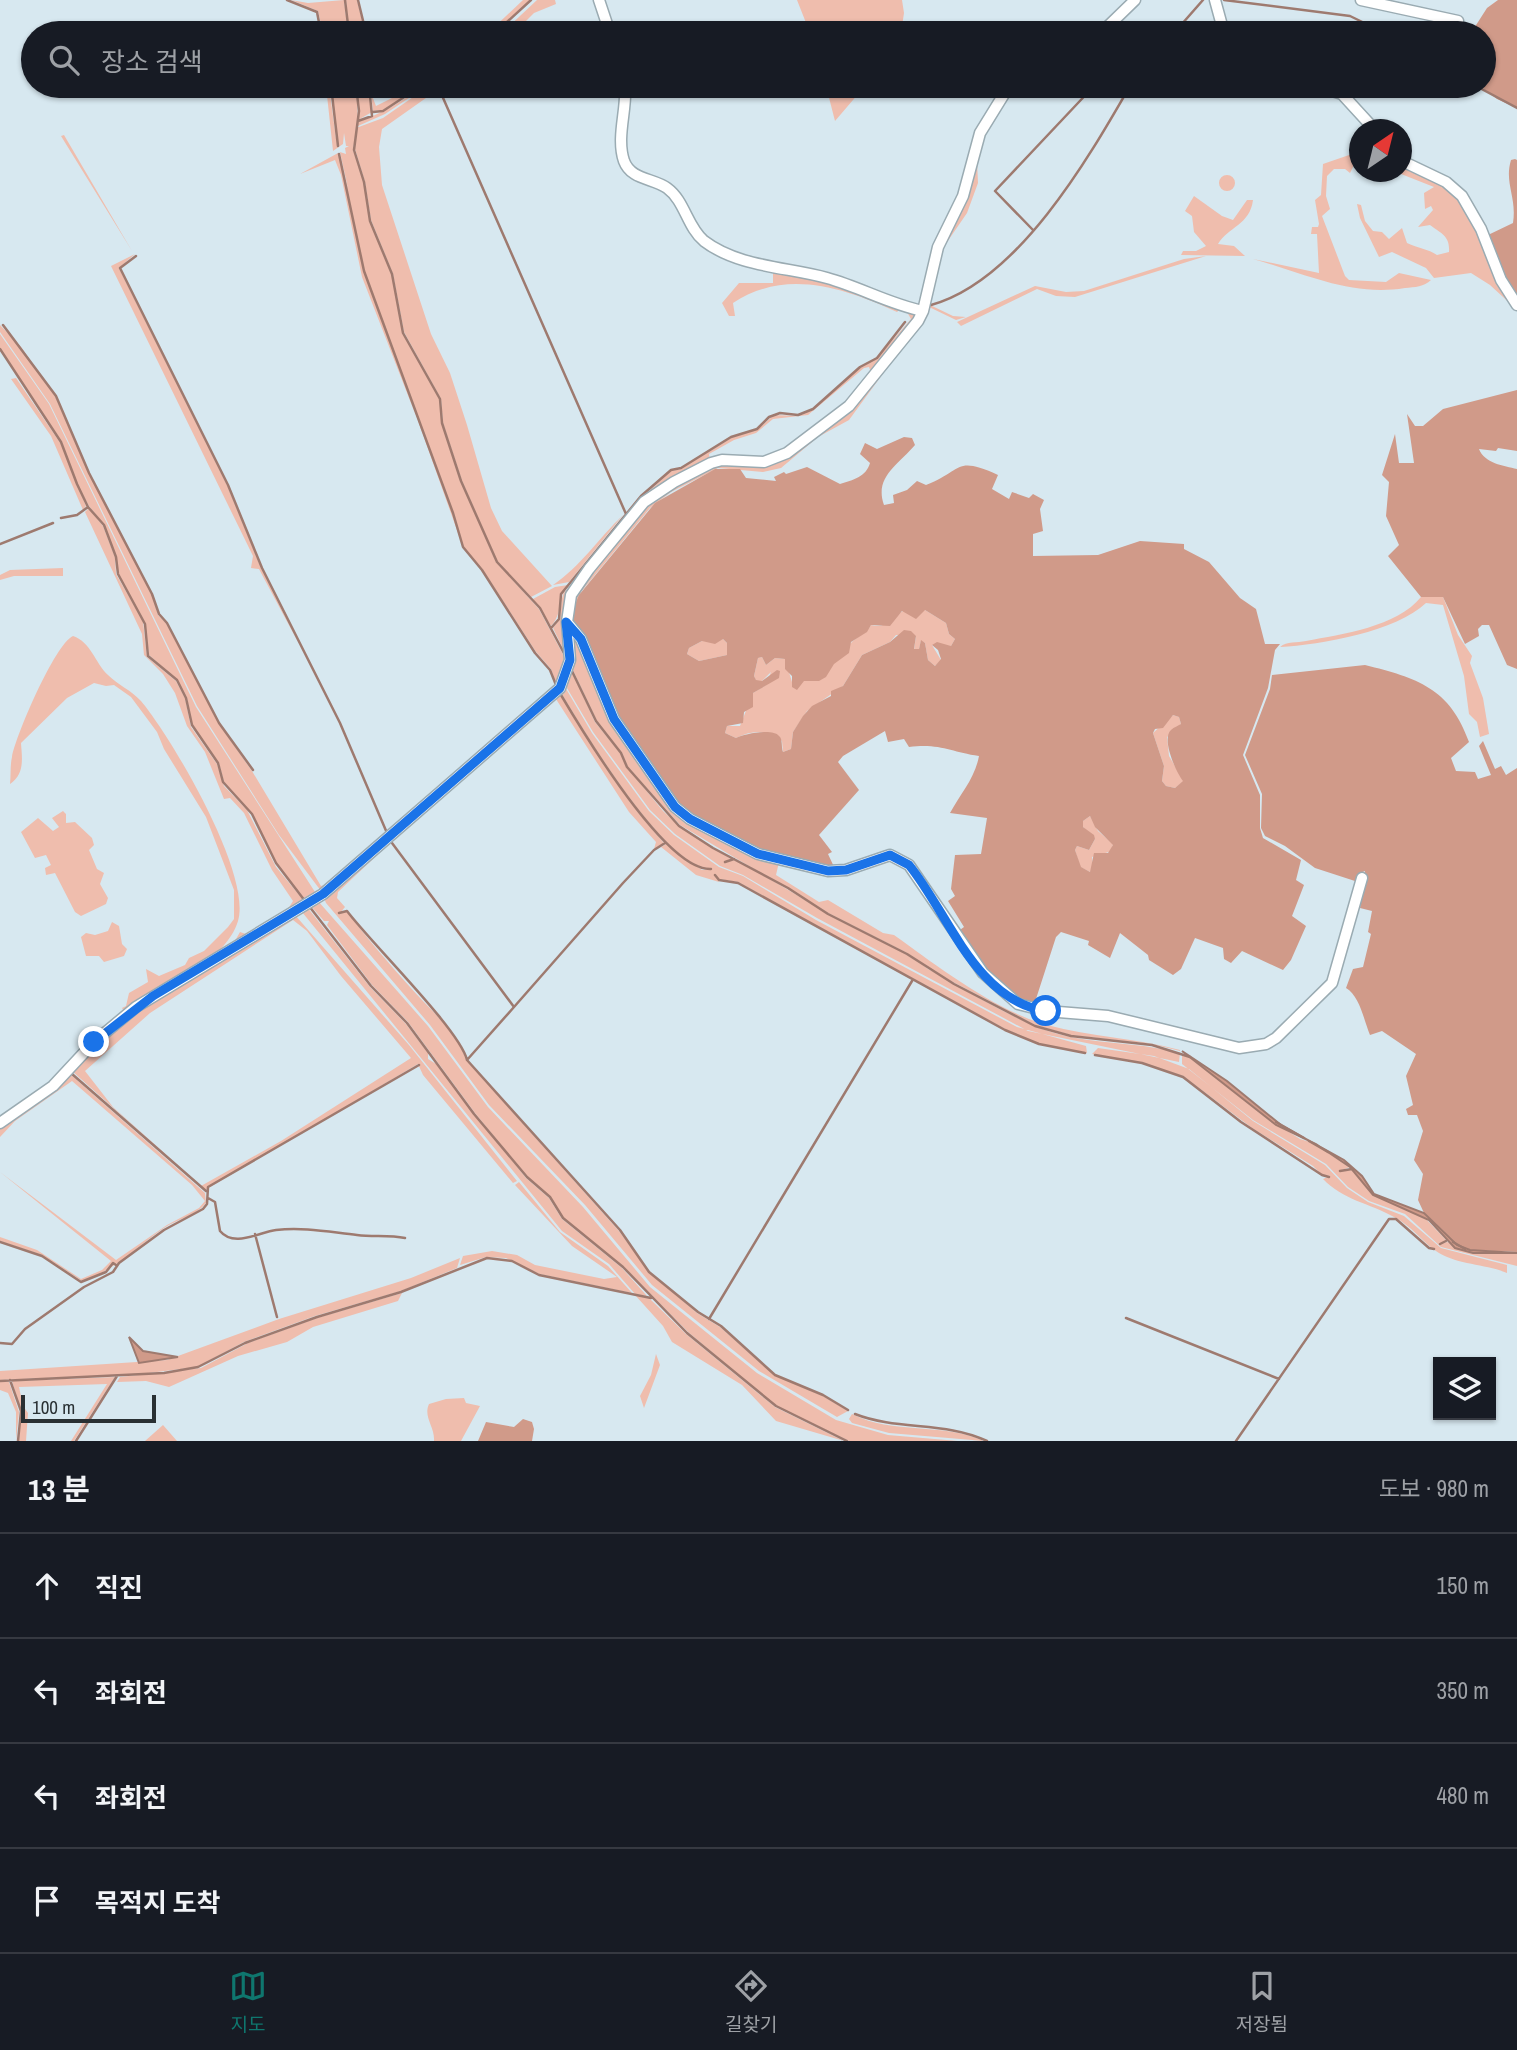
<!DOCTYPE html>
<html lang="ko">
<head>
<meta charset="utf-8">
<style>
	body { margin:0; font-family:"Archivo Narrow","Noto Sans KR",sans-serif; background:#20242c; color:#f1f3f6 }
	.controls { position:absolute; right:21px; bottom:21px; display:grid; overflow:hidden; border-radius:0px; box-shadow:0 2px 5px #0004 }
	.controls button { width:63px; height:63px; display:grid; place-items:center; padding:0; border:0; border-bottom:2px solid #363941; background:#171b24; color:#f1f3f6; font:35px sans-serif }
	.compass { position:absolute; left:1349px; top:119px; width:63px; height:63px; border-radius:50%; background:#171b24; box-shadow:0 2px 5px #0004; rotate:35deg }
	.scale { position:absolute; left:21px; bottom:18px; width:135px; box-sizing:border-box; padding-left:7px; border:4px solid #293033; border-top:0; font-size:19px; line-height:24px; white-space:nowrap; color:#293033; -webkit-text-stroke:5px #d7e8f0; paint-order:stroke }
	.stop { position:absolute; width:21px; height:21px; margin:-16px; border:5px solid #1a73e8; border-radius:50%; background:#fff }
	.stop.end { background:#1a73e8; border-color:#fff; box-shadow:0 2px 7px #0008 }
	.list { margin:0; padding:0; list-style:none }
	h2 { display:flex; justify-content:space-between; align-items:center; height:91px; margin:0; padding:0 28px; font-size:30px }
	h2 small { font-size:23px; font-weight:400; color:#9ea1a6 }
	.list li { display:grid; grid-template-columns:46px 1fr auto; gap:21px; align-items:center; box-sizing:border-box; height:105px; padding:0 28px; border-top:2px solid #363941 }
	.list b { display:block; font-size:26px; white-space:nowrap }
	.list em { font-size:23px; font-style:normal; color:#9ea1a6 }
	.icon { flex:none; width:38px; height:38px; fill:none; stroke:currentColor; stroke-width:2; stroke-linecap:round; stroke-linejoin:round }
	.map { position:relative; flex:none; width:1517px; height:1441px; overflow:hidden }
	.search { position:absolute; background:#171b24; box-shadow:0 2px 5px #0004; left:21px; right:21px; top:21px; height:77px; display:flex; align-items:center; gap:18px; box-sizing:border-box; padding:0 24px; border-radius:38px; color:#9ea1a6; font-size:26px }
	.sheet { height:511px; background:#171b24 }
	nav { display:flex; justify-content:space-around; align-items:center; box-sizing:border-box; height:98px; border-top:2px solid #363941; background:#171b24; font-size:19px; color:#9ea1a6 }
	nav a { display:grid; justify-items:center; gap:4px }
	nav .on { color:#0f766e }
	.map>svg:first-child { display:block }
	.green { fill:#efbdad; fill-rule:evenodd }
	.forest { fill:#d09a89; fill-rule:evenodd }
	.water { fill:#d09a89; stroke:#9e7a6f; stroke-width:2 }
	.lines { fill:none; stroke-linecap:round; stroke-linejoin:round }
	.stream { stroke:#9e7a6f; stroke-width:2.5 }
	.minor-casing { stroke:#9aabb2; stroke-width:13 }
	.minor { stroke:#fff; stroke-width:10 }
	.route { stroke:#1a73e8; stroke-width:9 }
</style>
</head>
<body>
<div class="map">
<svg width="1517" height="1441" viewBox="0 0 1517 1441">
	<rect width="100%" height="100%" fill="#d7e8f0"/>
	<path class="green" d="M291,0L308,3L344,0L348,33H323L318,11Z
		M346,0H357L365,33H349Z
		M523,0H530L494,33H488Z
		M537,0H555L556,4L534,13L514,33H502Z
		M797,0H902L904,13L901,33H810Z
		M326,86H329L337,146L331,86H355L359,111L353,150L364,182L370,221L392,274L403,333L440,399L442,423L461,481L496,562L539,609L568,664L562,680L559,674L561,681L557,686L551,669L536,652L483,570L463,547L391,345L416,416L362,277L341,175L335,160L300,174L338,153L348,189L340,152L346,154L345,148L349,146H346L344,133L343,144L333,151Z
		M356,86H368L372,112L358,120Z
		M416,86H420L383,110L373,111L371,93L376,106Z
		M423,86H427L385,114L358,126V122C381,114 403,101 423,86Z
		M429,86H443L382,129L379,147L382,185L431,334L450,373L467,425L491,508L502,531L552,586L531,597L497,561L462,481L443,423L441,399L404,332L393,274L371,220L365,182L355,149L356,128L383,118Z
		M826,86H865L835,121Z
		M984,134L977,161L978,183L967,213L943,248L930,305L953,316L966,317L956,320L927,306L931,278Z
		M64,135L132,251L61,136Z
		M1359,148V155L1350,173L1345,169H1334L1327,176L1326,196L1330,209L1322,216L1345,276L1349,280L1386,282L1399,273L1431,280C1424,287 1415,287 1405,288C1351,297 1304,273 1253,259L1319,273L1317,234H1311L1312,227H1318L1319,224L1315,200L1321,195L1323,164L1352,154Z
		M1402,163L1445,183L1462,198L1515,308L1490,285L1471,273L1434,278L1426,268L1392,252L1379,257L1360,218L1357,204L1361,205L1365,221L1373,231L1382,232L1389,239L1402,228L1407,243C1418,248 1428,249 1437,255L1449,252C1450,236 1442,234 1430,225L1418,227L1433,210L1431,206L1425,209L1424,193L1434,187L1396,172H1402Z
		M1219 183a8 8 0 1 1 16 0a8 8 0 1 1-16 0Z
		M1194,196L1222,216L1233,220L1247,200H1253C1250,225 1228,227 1218,244L1234,246L1245,256L1181,255L1183,251H1196L1206,246L1194,232L1192,216L1185,211Z
		M135,254L119,268L227,485L261,568L299,644L259,569L251,568L253,556L111,266Z
		M1206,256L1075,297L1056,296L1037,289L961,326L957,322L1035,286L1066,292L1084,291L1184,259Z
		M773,271L810,277L921,312L873,378L869,367L864,368L808,415L773,419L756,433L734,440L709,454L710,462L658,490L577,582H572L635,504L671,471L681,469L731,438L758,429L774,415L798,416L813,409L860,368L877,358L911,319L907,312L900,309L897,312C844,288 786,268 733,303L735,316H729L722,303L739,283H773Z
		M925,312H928L849,420L818,437L781,468L763,472L718,468L671,492L650,508L581,592L573,615L572,596L646,503L714,464H761L849,410Z
		M0,325L21,347L55,396L89,473L152,594L158,615L166,623L219,724L252,771L321,886L331,883L321,891L279,835L197,706L50,404L0,332Z
		M0,334L49,404L196,707L315,892L307,902L276,863L252,814L224,782L219,763L192,724L187,698L177,680L149,655L145,624L118,574L116,557L104,525L89,506L77,484L62,442L0,348Z
		M16,378L61,444L86,506L83,510L51,436L11,379Z
		M89,508L103,526L115,557L116,574L143,621L147,657L176,681L185,698L191,727L217,764L224,786L247,810L276,867L305,902L232,946L240,932L246,934L286,912L293,901L272,870L244,813L230,798L224,799L205,752L187,726L175,693L163,674L144,655L142,634L85,512Z
		M623,515L569,582L553,585C580,567 599,538 623,515Z
		M63,568V576H14L0,580V575L10,570Z
		M568,585C558,600 562,615 551,626L533,599L555,587Z
		M571,585H575L569,661L553,628L560,619L562,595Z
		M1421,597H1443L1458,635L1472,656L1470,663L1483,698L1489,734L1480,737L1477,722L1469,714L1464,676L1443,605L1426,603C1397,631 1321,645 1280,647C1287,641 1297,643 1306,641C1342,634 1397,627 1421,597Z
		M925,610L946,623L949,634L955,639L951,646L932,645L941,660L935,666L928,660L925,643L921,641L919,649L914,650L916,636L896,635L890,642L862,655L843,686L807,711L793,732L791,749L783,752L782,741C768,729 752,730 736,738L725,733L727,726H740L753,693L766,685L771,672L762,681H756L754,676L758,658L762,657L766,665L775,658L785,659L792,682C825,679 829,667 850,644C857,636 866,634 871,625C888,629 891,618 903,611Z
		M570,628L779,862L776,875L819,902L828,900L883,933L894,935C937,966 996,1011 1047,1025C1091,1037 1136,1038 1180,1050V1051L1152,1044L1071,1035L1035,1025L928,969L907,953L828,913L680,825L628,767L622,753L597,721L570,664Z
		M73,636C91,642 95,663 108,675C118,685 131,690 141,701C172,738 252,874 238,921C226,962 159,991 125,1013L122,1008L126,1006L129,993L148,982L146,969L159,976L185,965L189,958L204,951L228,927L234,919V890L206,817L164,749L157,732L131,697L114,685L106,686L94,683L67,698L21,743C22,758 25,774 10,784C11,775 10,765 12,757C16,735 55,644 73,636Z
		M723,639L727,643V655L699,661L687,654L689,648L702,641Z
		M570,667L595,722L621,754L627,767L663,811L679,826L731,859L725,862L734,860C766,875 796,895 826,913C852,929 882,939 907,955C948,980 989,1006 1033,1025C1078,1046 1133,1040 1180,1053L1179,1062L1028,1031L817,918L743,875L720,866L675,834L650,810L593,732L564,683Z
		M565,687L592,733L649,811L674,835L719,867L743,876L816,920L1017,1027L1086,1046L1087,1053L1040,1044L1005,1029L738,882L719,879L715,874L719,882L696,875L661,847L666,844L702,870L711,869C664,867 584,731 560,691Z
		M559,692C590,745 623,797 664,843L654,849L656,842L629,812L554,696Z
		M1173,715L1179,717L1181,724L1167,737L1169,756L1184,781L1175,788L1166,786L1162,781L1164,766L1153,733Z
		M63,811L66,814V823L75,822L92,838L94,845L89,850L97,869L104,873L100,884L108,898L106,904L81,916L75,912L55,873L46,875L45,868L51,865L46,855L35,858L21,832L38,818L53,831L59,827L52,818Z
		M1090,816L1098,831L1113,844L1112,851L1092,857L1093,868L1090,872L1080,867L1075,850L1077,846L1089,850L1095,839L1083,827V821Z
		M389,840L390,843L338,892L337,898L345,907L340,913L347,911C366,938 388,962 410,987C428,1008 459,1033 466,1060L619,1231L649,1272L697,1313L720,1327L774,1375L823,1396L848,1411L837,1417L759,1371L652,1285L585,1205L489,1105L430,1025L326,903L324,898Z
		M318,901L428,1026L488,1107L583,1207L650,1287L757,1373L836,1420L888,1435L958,1441H849L776,1406L688,1332L623,1266L563,1218L550,1197L527,1177L475,1113L408,1022L372,985L327,925L329,921H324L310,905Z
		M307,907L370,987L406,1024L428,1053V1059L436,1064L526,1178L549,1198L562,1219L622,1268L647,1296L635,1294L609,1264L562,1231L302,912Z
		M295,915L409,1045L517,1181L513,1183L423,1075L418,1064L205,1190L72,1071L139,1008ZM293,920L307,931L341,976L411,1058L281,1141L201,1186L113,1107L85,1071L150,1013Z
		M112,922L119,926L122,944L127,949L124,956L104,962L99,956H86L81,937L86,933L95,935L108,931Z
		M1098,1048L1154,1056L1189,1069L1253,1121L1325,1165L1347,1188L1368,1202L1404,1216L1441,1248L1507,1265V1273C1486,1264 1459,1265 1439,1253C1425,1245 1411,1225 1394,1217C1369,1203 1343,1200 1323,1179L1330,1176L1322,1175L1313,1166L1252,1128L1183,1076L1142,1063L1092,1054Z
		M1182,1054L1192,1058L1269,1119L1300,1139L1316,1144L1350,1167L1339,1171L1353,1170L1373,1195L1424,1217L1446,1240L1440,1244L1447,1242L1482,1254L1517,1253V1266L1441,1247L1405,1214L1369,1201L1348,1187L1326,1164L1253,1120L1182,1064Z
		M70,1074L205,1193L206,1203C197,1215 178,1219 164,1228C137,1247 114,1271 82,1281L42,1255L0,1241V1237L37,1250L81,1279L102,1270L111,1261L0,1172L116,1260L167,1225L199,1208L205,1201L192,1185L72,1081L15,1121L0,1137V1127Z
		M519,1182L560,1232L608,1266L632,1293L539,1274L506,1258L486,1257L460,1265L463,1256L492,1251L517,1255L535,1265L604,1279L617,1277L572,1246L515,1185Z
		M460,1258L457,1268L401,1291L315,1316L244,1342L197,1367L141,1374L0,1380V1371L167,1360L279,1319L411,1278Z
		M402,1293L398,1301L313,1327L287,1342L238,1356L169,1387L146,1381L117,1382L120,1377L201,1368L248,1343L317,1318Z
		M635,1295L649,1298L686,1334L775,1407L844,1441L776,1421L742,1385L672,1342L663,1326Z
		M656,1354L660,1365L644,1408L640,1396L651,1375Z
		M115,1377L74,1441H71L107,1384L19,1387L23,1406L28,1413L26,1441H19L21,1411L12,1381Z
		M0,1382H9L19,1412L16,1441V1412L8,1393L0,1390Z
		M464,1398L466,1403L480,1406L461,1441H434C435,1427 423,1417 429,1404L446,1399Z
		M852,1414C893,1435 942,1422 984,1441L889,1433L852,1423L849,1419Z
		M163,1425L177,1441H145Z"/>
	<path class="forest" d="M1498,0H1517V108L1497,99L1480,86H1484L1488,70L1484,67V33H1471L1487,8Z
		M1515,159L1517,160V298L1497,268L1488,235L1513,223C1517,197 1504,183 1511,160Z
		M1517,390V451L1498,448L1496,451L1479,449C1484,463 1504,466 1517,469V669L1507,665L1489,625H1482L1478,629L1479,636L1465,644L1443,597H1421L1388,556L1399,545L1386,516L1389,482L1382,475L1395,434L1399,463H1414L1407,414L1415,426H1423L1443,409Z
		M904,437L912,438L915,445C898,465 874,477 884,505L894,503L893,495L907,490L917,481L926,485C963,471 954,455 998,475L992,489L1009,499L1012,492L1029,498L1033,494L1044,500L1040,509L1043,531L1033,534V556L1098,555L1140,541L1184,544V549L1209,562L1240,598L1256,609L1265,644H1280L1275,650L1268,688L1243,755L1260,795V828L1263,838L1301,860L1296,880L1304,885L1292,916L1306,926L1291,960L1283,970L1242,951L1231,963L1224,959L1223,948L1195,938L1181,969L1173,975L1149,960L1148,955L1120,933L1110,958L1088,945L1089,941L1061,932L1056,937L1035,1002L1047,1010C1004,1001 982,965 957,932L964,927L948,901L955,896L951,889L955,855L981,854L987,818L950,813C961,793 975,778 979,756C951,752 940,743 909,747L904,739L888,742L885,731L843,756L838,762L859,790L819,835L832,852L828,854L835,869L764,854L687,815L616,719L568,622L579,595L655,503L715,469H740L746,478L776,481L774,477L784,472L786,474L807,467L840,484C853,480 866,477 870,463L860,454L865,443L877,449ZM925,610L946,623L949,634L955,639L951,646L937,642L932,645L938,650L941,659L935,666L928,660L925,643L921,640L919,649H914L916,636L911,631L904,630L890,642L862,655L843,686L831,691V696L812,706L803,716L793,732L791,749L783,752C781,747 783,739 779,736C773,728 744,734 736,738L725,733L727,726L743,723L744,712L753,707V693L779,678L780,671L777,670L762,681L756,680L754,676L758,658L762,657L766,665L775,658L785,659V669L792,676V687L797,690L804,681H819L826,677L834,664L849,653L851,642L867,632L871,625L890,626L902,611L916,619ZM723,639L727,643V655L699,661L687,654L689,648L702,641L715,644ZM1173,715L1179,717L1181,724C1178,726 1174,727 1171,730C1161,739 1176,772 1183,781L1175,788L1166,786L1162,781L1164,766L1153,733L1155,729L1163,728ZM1090,816L1095,827L1113,845L1108,853H1094L1090,872L1081,867L1075,850L1077,846L1089,850L1095,839L1094,835L1083,827V821Z
		M1365,665C1417,678 1450,688 1469,742L1451,758L1456,771L1475,772L1478,779L1491,775L1479,746L1483,741L1495,769L1501,766L1506,775L1517,768V1252L1470,1250L1457,1245L1424,1213L1418,1200L1423,1174L1414,1160L1423,1131L1417,1115H1408L1406,1109L1413,1105L1406,1076L1416,1054L1382,1031L1370,1035C1364,1021 1360,996 1346,988L1353,969L1363,967L1371,934L1368,932L1372,911L1360,908L1365,871L1360,873L1358,882L1315,868L1285,846L1265,836L1261,828L1262,794L1245,755L1270,689L1272,675Z
		M523,1419L532,1422L534,1429L532,1441H478L486,1422L514,1427Z"/>
	<path class="water" d="M1182,1051L1227,1081L1281,1125L1344,1160L1362,1176L1374,1194L1424,1213L1457,1245L1470,1250L1517,1253H1473L1455,1248L1429,1220L1373,1195L1350,1167L1316,1144L1276,1125Z
		M129,1337L143,1351L178,1357L139,1363Z"/>
	<g class="lines">
		<path class="stream" d="M287,0L317,12L321,33
			M345,0L349,33
			M358,0L366,33
			M1224,0L1350,16L1385,33
			M495,33L531,0
			M1174,33L1203,0
			M331,86L338,146
			M356,86L359,111L354,150L364,182L370,221L392,274L403,333L440,399L442,423L461,481L497,562L540,608L566,657
			M1476,86L1517,108
			M440,91L626,514
			M373,112L383,111L421,86
			M358,121L372,116L369,86
			M339,154L364,271L453,513L463,547L482,570L535,653L550,670L556,685
			M1033,230L995,191L1094,86
			M136,256L120,268L228,485L262,568L340,723L387,833
			M931,305C1018,281 1088,159 1130,86
			M3,325L56,396L89,473L152,594L159,614L167,623L219,723L253,770
			M0,349L61,442L77,484L88,507L104,525L116,557L118,574L145,624L148,656L177,680L186,698L192,725L218,763L223,782L252,814L276,863L305,901
			M61,518L77,515L88,507
			M0,544L53,523
			M552,627L559,619L561,594L641,496L671,470L681,468L731,437L757,429L769,417L780,413L798,415L813,409L860,367L877,358L905,322
			M571,669L596,721L621,753L627,767L679,826L713,848L788,888L828,914L907,954L954,984L1035,1026L1071,1036L1152,1045L1190,1057
			M561,695C583,732 666,871 711,869
			M392,843L514,1007L623,883L654,850L665,843
			M725,862L734,859
			M715,875L719,880L738,883L1005,1030L1039,1044L1085,1053
			M309,906L371,986L407,1023L474,1114L527,1177L550,1197L563,1218L623,1267L687,1333L776,1406L847,1441
			M339,913L347,911C371,943 460,1030 467,1060L514,1007
			M1095,1055L1142,1063L1183,1077L1241,1122L1322,1175L1329,1177
			M467,1060L620,1230L649,1272L698,1312L721,1326L775,1375L823,1395L848,1410
			M72,1074L206,1191
			M1276,1122L1304,1138
			M1309,1141L1328,1152
			M1340,1171L1352,1169
			M208,1198L215,1202L220,1231C234,1248 259,1232 276,1230C304,1227 329,1232 357,1235C373,1237 389,1235 405,1238
			M255,1234L277,1317
			M0,1242L42,1256L81,1282L106,1272L113,1263L116,1265
			M1453,1242L1465,1249
			M1440,1244L1446,1241
			M1126,1318L1279,1379
			M709,1319L912,981
			M0,1343L12,1344L25,1329L84,1287L113,1272L119,1263L164,1230L203,1209L207,1204L208,1187L419,1065
			M10,1380L21,1411L18,1441
			M0,1381L164,1373L198,1367L245,1343L317,1317L401,1292L487,1258L512,1261L539,1275L651,1298
			M855,1414C898,1431 945,1421 987,1441
			M76,1441L117,1376
			M1236,1441L1389,1219H1396L1429,1248L1434,1249"/>
		<g class="minor-casing">
			<path id="minor" d="M599,0L610,33
				M1215,0L1224,33
				M1361,0L1458,21
				M1101,33L1135,0
				M625,86C627,110 616,137 624,161C631,180 653,178 667,188C685,201 687,227 704,241C738,267 787,267 827,278C860,287 889,304 923,311
				M1317,86L1342,94L1375,130
				M1402,161L1446,182L1462,196L1481,229L1501,280L1517,305
				M567,622L581,639L614,719L675,807L690,819L758,854L828,871L846,870L890,855L909,865L983,973L1018,1004L1046,1011L1108,1016L1239,1048L1266,1044L1276,1038L1332,983L1362,878
				M0,1123L53,1086L94,1042L136,1007L323,894L560,688L570,660L567,622L571,595L589,569L644,502L674,482L711,463L722,460L764,462L787,453L849,406L918,321L923,311L938,247L963,196L980,133L1009,86"/>
		</g>
		<use href="#minor" class="minor"/>
	</g>
	<g class="lines">
		<path class="route" d="M94,1042L153,996L323,894L560,688L570,660L566,622L581,639L614,719L675,807L690,819L758,854L828,871L846,870L890,855L909,865C949,914 975,1000 1046,1011"/>
	</g>
</svg>
<div class="controls">
<button><svg class="icon" aria-label="layers" viewBox="0 0 24 24"><path d="M12 4l9 5-9 5-9-5zM3 14l9 5 9-5"/></svg></button>
</div>
<svg class="compass" viewBox="-18 -18 36 36"><path d="M0-13l5 13h-10z" fill="#e53935"/><path d="M0 13l5-13h-10z" fill="#9ea1a6"/></svg>
<div class="scale">100 m</div>
<div class="stop" style="left:1046px;top:1011px"></div>
<div class="stop end" style="left:94px;top:1042px"></div>
<div class="search"><svg class="icon" aria-label="search" viewBox="0 0 24 24"><circle cx="10" cy="10" r="6"/><path d="M15 15l6 6"/></svg>장소 검색</div>
</div>
<section class="sheet">
<h2>13 분<small>도보 · 980 m</small></h2>
<ul class="list">
<li><svg class="icon" aria-label="ahead" viewBox="0 0 24 24"><path d="M12 20V5M6 11l6-6 6 6"/></svg><div><b>직진</b></div><em>150 m</em></li>
<li><svg class="icon" aria-label="left" viewBox="0 0 24 24"><path d="M17 20v-9H6M10 6l-5 5 5 5"/></svg><div><b>좌회전</b></div><em>350 m</em></li>
<li><svg class="icon" aria-label="left" viewBox="0 0 24 24"><path d="M17 20v-9H6M10 6l-5 5 5 5"/></svg><div><b>좌회전</b></div><em>480 m</em></li>
<li><svg class="icon" aria-label="arrive" viewBox="0 0 24 24"><path d="M6 21V4h12l-3 4 3 4H6"/></svg><div><b>목적지 도착</b></div></li>
</ul>
</section>
<nav>
<a class="on"><svg class="icon" aria-label="map" viewBox="0 0 24 24"><path d="M3 6l6-2 6 2 6-2v14l-6 2-6-2-6 2zM9 4v14M15 6v14"/></svg>지도</a>
<a><svg class="icon" aria-label="directions" viewBox="0 0 24 24"><path d="M12 3l9 9-9 9-9-9zM9 14v-3h6M13 9l2 2-2 2"/></svg>길찾기</a>
<a><svg class="icon" aria-label="saved" viewBox="0 0 24 24"><path d="M7 4h10v16l-5-4-5 4z"/></svg>저장됨</a>
</nav>
</body>
</html>
